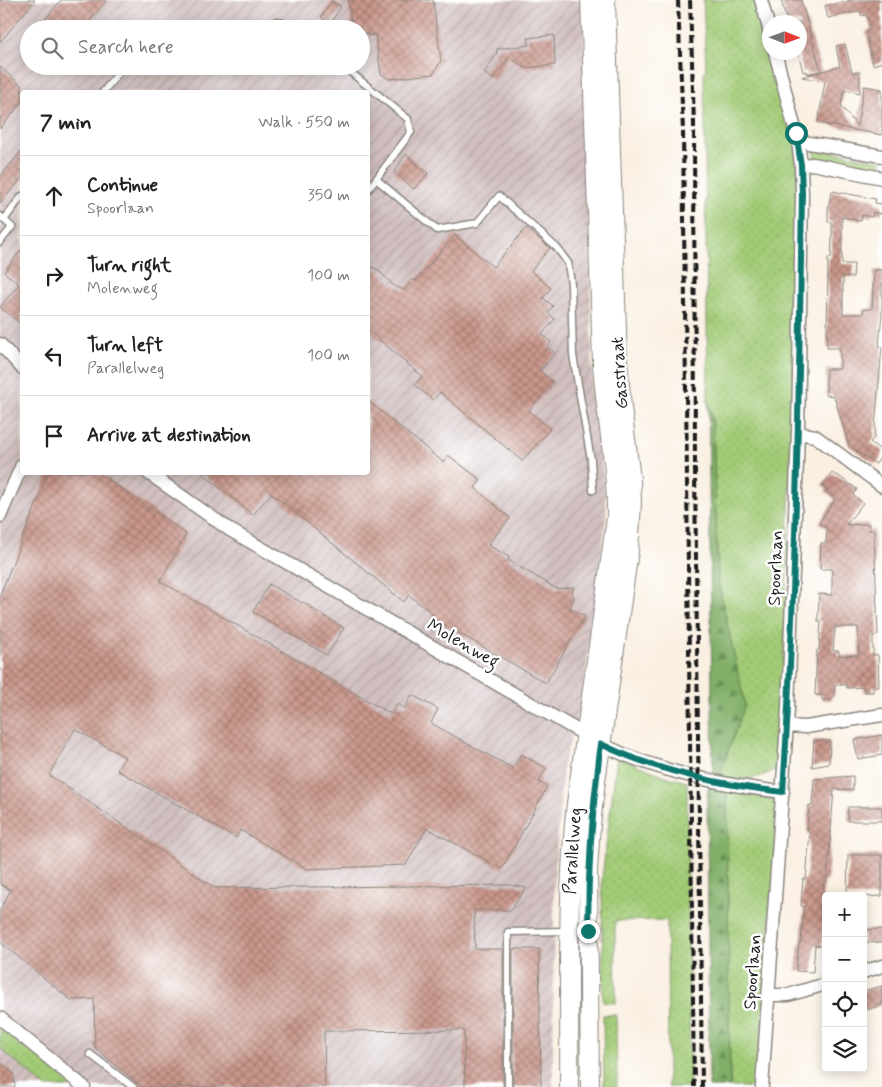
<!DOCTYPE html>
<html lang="en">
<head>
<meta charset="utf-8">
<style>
	body { margin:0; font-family:Mynerve,sans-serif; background:#f2f2f2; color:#222 }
	.controls { position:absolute; right:15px; bottom:15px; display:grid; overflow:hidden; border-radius:5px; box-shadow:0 2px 12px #0003 }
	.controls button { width:45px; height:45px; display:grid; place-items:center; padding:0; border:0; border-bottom:1px solid #e0e0e0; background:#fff; color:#222; font:25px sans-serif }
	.compass { position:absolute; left:762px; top:15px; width:45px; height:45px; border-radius:50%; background:#fff; box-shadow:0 2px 12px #0003; rotate:91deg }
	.stop { position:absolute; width:15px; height:15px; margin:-11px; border:4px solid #0f766e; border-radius:50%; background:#fff }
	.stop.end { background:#0f766e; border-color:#fff; box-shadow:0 1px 5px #0008 }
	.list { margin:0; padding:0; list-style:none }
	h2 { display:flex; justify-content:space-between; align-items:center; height:65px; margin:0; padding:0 20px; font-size:21px }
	h2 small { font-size:16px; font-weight:400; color:#767676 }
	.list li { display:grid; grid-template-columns:32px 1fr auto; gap:15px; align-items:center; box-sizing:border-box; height:80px; padding:0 20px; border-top:1px solid #e0e0e0 }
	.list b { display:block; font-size:19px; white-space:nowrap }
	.list p { margin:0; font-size:16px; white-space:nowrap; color:#767676 }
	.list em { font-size:16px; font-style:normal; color:#767676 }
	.icon { flex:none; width:28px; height:28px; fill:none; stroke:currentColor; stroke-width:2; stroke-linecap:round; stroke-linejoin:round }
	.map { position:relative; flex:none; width:882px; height:1087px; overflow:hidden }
	.search { position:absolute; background:#fff; box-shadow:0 2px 12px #0003; left:20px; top:20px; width:350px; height:55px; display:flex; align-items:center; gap:12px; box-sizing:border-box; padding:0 18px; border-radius:28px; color:#767676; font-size:19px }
	.panel { position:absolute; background:#fff; box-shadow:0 2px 12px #0003; left:20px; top:90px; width:350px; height:385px; border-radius:5px }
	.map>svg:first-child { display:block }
	.industrial { fill:url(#industrial-furrows); fill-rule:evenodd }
	.grass { fill:url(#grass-dots); stroke:#5f7449 }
	.forest { fill:url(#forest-firs); stroke:#4e6642 }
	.building { fill:url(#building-cross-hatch); fill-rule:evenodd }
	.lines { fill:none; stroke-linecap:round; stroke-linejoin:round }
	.lane-casing { stroke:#8b867f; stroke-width:9 }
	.street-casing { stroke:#8b867f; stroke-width:15 }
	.secondary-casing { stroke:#8b867f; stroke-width:20 }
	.lane { stroke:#fff; stroke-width:6 }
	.street { stroke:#fff; stroke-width:12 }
	.secondary { stroke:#fff; stroke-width:18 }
	.rail { stroke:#1c1c1c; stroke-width:4; stroke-dasharray:8 4; stroke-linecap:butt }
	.route { stroke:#0f766e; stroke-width:6 }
	.labels { text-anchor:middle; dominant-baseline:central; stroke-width:5; stroke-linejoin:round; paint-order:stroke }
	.street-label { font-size:18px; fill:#1c1c1c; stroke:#fff }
</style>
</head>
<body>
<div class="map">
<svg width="882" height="1087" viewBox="0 0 882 1087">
	<defs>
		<pattern id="industrial-furrows" width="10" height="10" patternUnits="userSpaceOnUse" patternTransform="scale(1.25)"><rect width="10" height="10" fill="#d1bfbf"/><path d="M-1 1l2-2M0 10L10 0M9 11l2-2" fill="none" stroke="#b3a4a4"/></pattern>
		<pattern id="grass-dots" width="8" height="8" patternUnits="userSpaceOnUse" patternTransform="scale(1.25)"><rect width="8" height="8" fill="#a2cb76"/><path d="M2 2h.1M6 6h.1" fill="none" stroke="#8bae66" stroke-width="1.8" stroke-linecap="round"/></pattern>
		<pattern id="forest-firs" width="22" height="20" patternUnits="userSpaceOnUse" patternTransform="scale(1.25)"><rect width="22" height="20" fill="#81af67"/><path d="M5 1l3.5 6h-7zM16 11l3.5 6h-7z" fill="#698e54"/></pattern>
		<pattern id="building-cross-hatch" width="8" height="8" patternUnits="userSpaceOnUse" patternTransform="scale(1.25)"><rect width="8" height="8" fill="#ca978b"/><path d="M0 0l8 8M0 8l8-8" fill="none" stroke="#a37a71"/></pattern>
	</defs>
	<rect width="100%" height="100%" fill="#fff"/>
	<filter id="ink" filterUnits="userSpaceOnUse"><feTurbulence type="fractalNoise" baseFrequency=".02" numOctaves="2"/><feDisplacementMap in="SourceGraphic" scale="10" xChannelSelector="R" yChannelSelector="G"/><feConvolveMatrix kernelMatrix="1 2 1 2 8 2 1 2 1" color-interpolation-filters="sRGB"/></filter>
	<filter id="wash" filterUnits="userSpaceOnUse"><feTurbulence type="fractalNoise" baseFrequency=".0096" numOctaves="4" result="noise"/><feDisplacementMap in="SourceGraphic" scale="20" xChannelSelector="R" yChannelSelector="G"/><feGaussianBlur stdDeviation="1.12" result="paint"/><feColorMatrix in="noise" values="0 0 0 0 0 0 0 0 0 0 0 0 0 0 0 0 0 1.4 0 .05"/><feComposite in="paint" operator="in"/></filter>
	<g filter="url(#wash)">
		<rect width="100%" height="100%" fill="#faf0e2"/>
		<path class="industrial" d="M0,0H583L593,389L607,511L582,702L563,765L554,879L553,1087H0ZM29,29H361V66H29ZM22,92H368V472H22Z"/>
		<path class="grass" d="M703,0H754L795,146L800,197L780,766C763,780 739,781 718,779L744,705L718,581L713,422L708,401L704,72L706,71Z
			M815,148L882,161V173L814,160Z
			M617,757L668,777L687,782L690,1087H668L667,920L615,921L616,1003L603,1002L602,878Z
			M727,791L780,801L757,1087H730Z
			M603,1015H616L617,1087H604Z
			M0,1024L78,1087H45L0,1048Z"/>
		<path class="forest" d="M708,401L713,422L718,581L745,705L718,779H713Z
			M708,787L727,791L730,1087H709L707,801Z"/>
		<g id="blocks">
			<path class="building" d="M0,0H35L0,42Z
				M61,0H107L83,29H37Z
				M348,0H433L441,61L433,74L389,79L381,74L375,35L368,36V33L361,34V29H352Z
				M781,0H801L821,71L808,74L807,71L803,72L798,52H800V22H787Z
				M852,0H882V62L873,65L866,32L871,29L867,16L861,15L860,11L828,18L825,6Z
				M332,1L341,7L330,24L321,17Z
				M554,35L555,65L525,68L509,57L494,80L484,73L496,55L497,49L529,45L528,38Z
				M845,44L852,72H860V93L844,90L841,106L857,126L864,86L882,89V135L818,123L825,81L802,77L840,66L836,46Z
				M0,67L22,86V102L0,129Z
				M22,150V178L0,204V177Z
				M406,154L428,173L414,189L394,172Z
				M832,191L876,199L875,203L882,204V214L873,212L872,217L862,215L861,221L842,217V264H854L853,277H843V314H863V309H872L874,270H882V313L879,346L882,347L874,438L870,442L882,451V455L876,464L849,446L834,396L826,395V369H840V348H827L828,258H831L832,240V222H828V209Z
				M526,228L550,248L531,271L551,288L543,298L553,306L548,313L555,319L542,334L551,342L547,347L555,353L540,371L553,382L529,411L550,429L522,461L440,392L433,400L415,385L422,376L368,330V266L377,269L394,286L404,290L413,279L415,281L455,235L493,267Z
				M22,249V325L0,307L19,284L4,272Z
				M368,401L443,462L448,455L481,480L475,488L510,518L488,545L509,557L508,560L557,589L574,587L572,593L574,597L570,608L585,616L546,683L431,617L433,614L409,595L404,602L271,493L253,515L201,472H368Z
				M49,472H98L186,534L160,581L391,714L397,704L405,708L412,695L438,709L431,723L490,756L513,768L521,754L546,768L539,782L547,787L502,869L427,828L406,865L307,869L240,830L236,838L117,770L125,757L75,729L49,775L215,888L512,885L526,888L511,910H474L475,949H503V1087H465L464,1030L324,1031L325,1087H142L95,1048L94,999L71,1000L0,942V910L11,890L0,884V595Z
				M832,473L836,476L837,475L857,489L853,495L863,503L846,525L869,524V530H874L878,635L873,636V655H878L879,687H873V692H864V687L847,688V685L835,684L834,696H832L831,700H822V695H815L817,650H819L821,621H818L819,594L832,595V569H820L821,543H826L827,528L819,523L835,499L825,491L827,489L822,485ZM835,627H858L859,655L839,656V651H833Z
				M269,584L302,603L303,602L311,607V608L344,628L327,655L253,612Z
				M882,735V755L858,759L854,740Z
				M814,740L830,741L829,764L812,767Z
				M853,776V790L834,789L827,882L824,881L822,906H825L822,946L815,945L813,972L796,971L799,943H801L803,917L804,906H801L802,892L803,879H806L810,832H807L809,805L812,806L814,779Z
				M848,807H882V821H848Z
				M848,855H882V896L863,897V896H847Z
				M882,929V942L863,943V930Z
				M513,949H539L541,1087H513Z
				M882,986V1005L863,1011V991Z
				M0,1062L14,1074L15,1087H0Z"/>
		</g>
	</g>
	<g filter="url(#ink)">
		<use href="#blocks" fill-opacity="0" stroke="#8b867f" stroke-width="1"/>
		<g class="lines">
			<g class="lane-casing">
				<path id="lane" d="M262,29L264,26L277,21L298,29
					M196,66L210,68L231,66
					M343,66L408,119L411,132L368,190
					M103,92L124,66
					M376,179L437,230L477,223L499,196L557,248L568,263L571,284L573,355L591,460L593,490
					M0,216L12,227L0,242
					M4,220L22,196
					M90,1054L133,1087
					M508,1087V932L569,931"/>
			</g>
			<g class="street-casing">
				<path id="street" d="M761,0L770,32
					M798,141L882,156
					M801,165L813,164L882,178
					M0,344L22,368
					M798,433L815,436L882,486
					M147,472L230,530L601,744C658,772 720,785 783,792
					M0,516L22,465
					M787,726L806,727L882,715
					M863,972L882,966
					M768,995H788L826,984
					M0,1018L84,1087
					M762,1087L788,709L798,433L802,194L801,165L798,141L775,52"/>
			</g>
			<g class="secondary-casing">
				<path id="secondary" d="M569,1087C570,992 566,898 576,803L616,518C617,466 605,414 602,363L590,0
					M590,1087L588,870L591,825L596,781L629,551L632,503L631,479L622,407L618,360L606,0"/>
			</g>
			<use href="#lane" class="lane"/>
			<use href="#street" class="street"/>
			<use href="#secondary" class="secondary"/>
			<path class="rail" d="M678,0L683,132L694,1087
				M690,0L694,124L695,471L702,1087"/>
		</g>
	</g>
	<g class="lines" filter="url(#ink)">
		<path class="route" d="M588,931C588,867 592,807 601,744C658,772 720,785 783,792C796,593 799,393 802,194L801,165L796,133"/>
	</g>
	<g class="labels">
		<g class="street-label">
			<text transform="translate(620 373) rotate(-94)">Gasstraat</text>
			<text transform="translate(776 568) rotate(-88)">Spoorlaan</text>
			<text transform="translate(463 644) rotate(30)">Molenweg</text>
			<text transform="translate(573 851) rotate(-86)">Parallelweg</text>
			<text transform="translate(753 972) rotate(-86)">Spoorlaan</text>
		</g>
	</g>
</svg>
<div class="controls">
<button>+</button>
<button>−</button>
<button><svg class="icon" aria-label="locate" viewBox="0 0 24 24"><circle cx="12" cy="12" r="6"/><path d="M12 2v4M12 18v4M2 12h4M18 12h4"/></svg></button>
<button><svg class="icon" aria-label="layers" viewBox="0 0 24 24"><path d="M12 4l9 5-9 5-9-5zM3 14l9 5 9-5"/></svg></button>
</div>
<svg class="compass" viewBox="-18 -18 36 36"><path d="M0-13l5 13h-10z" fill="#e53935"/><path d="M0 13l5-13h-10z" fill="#767676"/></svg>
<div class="stop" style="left:796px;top:133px"></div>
<div class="stop end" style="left:588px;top:931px"></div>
<div class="search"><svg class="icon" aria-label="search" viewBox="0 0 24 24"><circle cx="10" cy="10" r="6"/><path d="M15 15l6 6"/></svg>Search here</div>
<section class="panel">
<h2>7 min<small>Walk · 550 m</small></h2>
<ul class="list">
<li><svg class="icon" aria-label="ahead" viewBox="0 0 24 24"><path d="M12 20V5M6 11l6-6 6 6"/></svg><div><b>Continue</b><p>Spoorlaan</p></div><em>350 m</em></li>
<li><svg class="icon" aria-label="right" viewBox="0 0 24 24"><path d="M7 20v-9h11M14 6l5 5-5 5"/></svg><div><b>Turn right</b><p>Molenweg</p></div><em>100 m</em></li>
<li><svg class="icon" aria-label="left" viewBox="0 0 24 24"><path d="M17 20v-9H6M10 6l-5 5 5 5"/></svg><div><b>Turn left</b><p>Parallelweg</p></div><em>100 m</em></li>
<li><svg class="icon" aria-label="arrive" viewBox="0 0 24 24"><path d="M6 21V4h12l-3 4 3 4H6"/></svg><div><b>Arrive at destination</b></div></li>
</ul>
</section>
</div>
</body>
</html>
